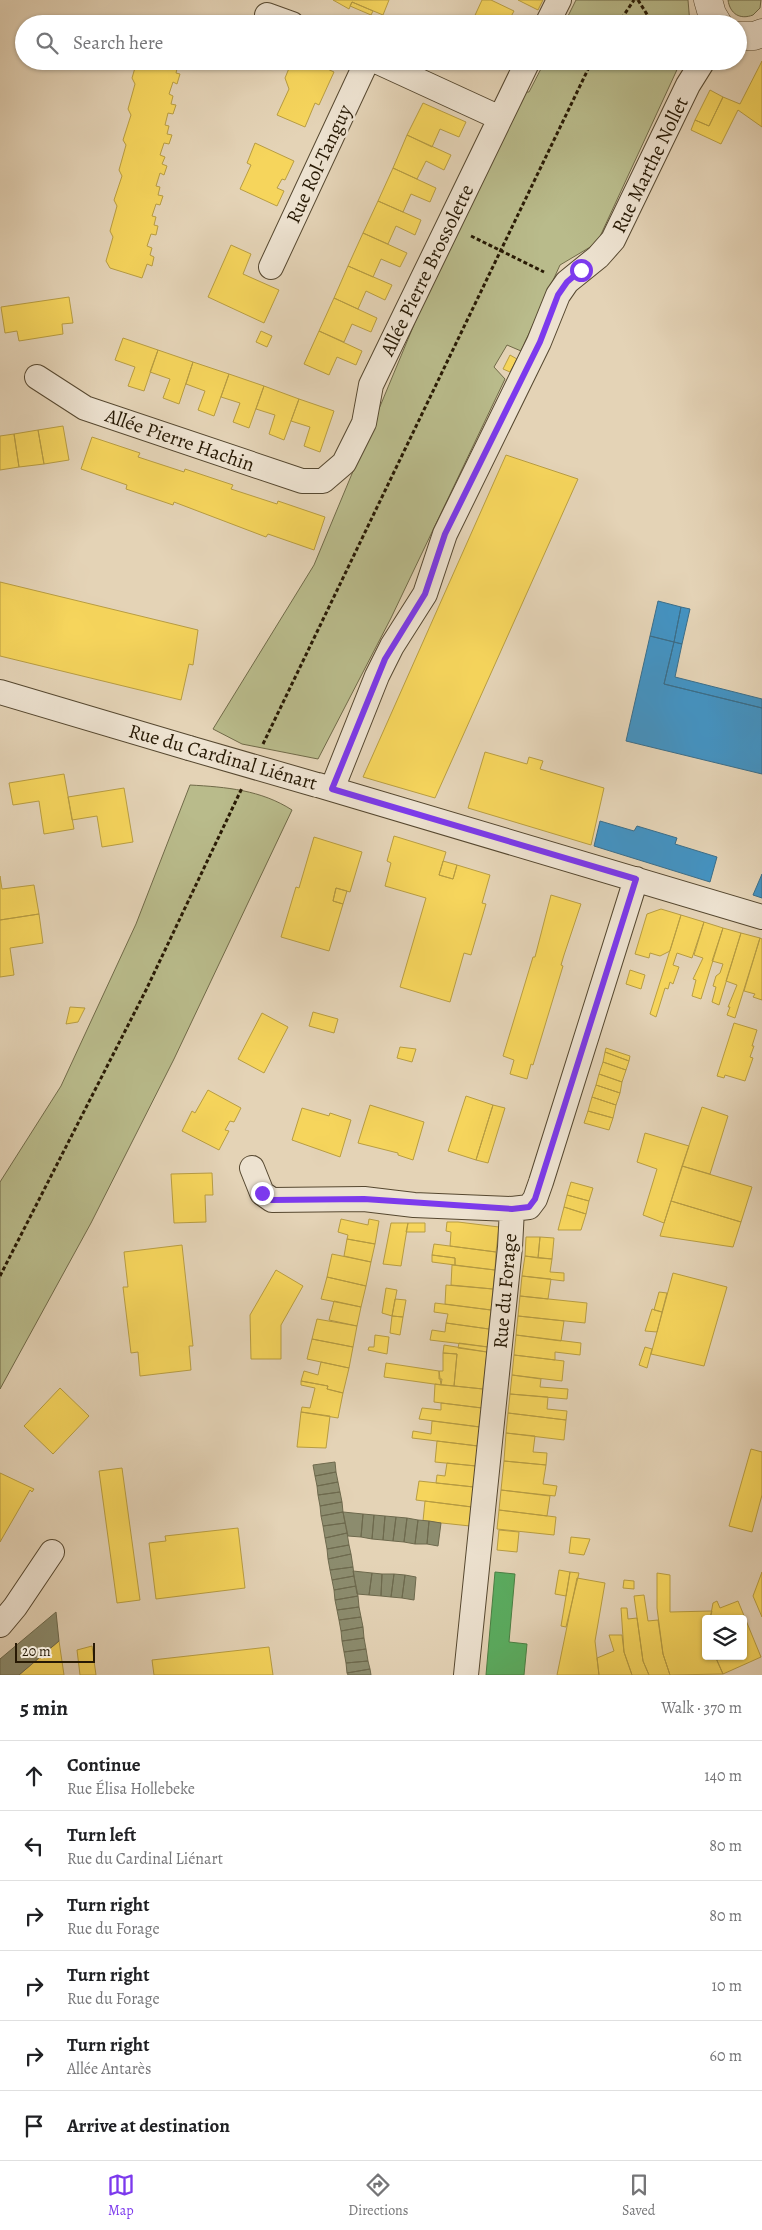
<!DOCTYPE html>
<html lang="en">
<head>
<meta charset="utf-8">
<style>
	body { margin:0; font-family:Alegreya,serif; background:#f6f6f6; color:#202124 }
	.controls { position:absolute; right:15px; bottom:15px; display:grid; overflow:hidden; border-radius:5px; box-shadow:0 1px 4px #0004 }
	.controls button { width:45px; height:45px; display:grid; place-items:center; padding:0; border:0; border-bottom:1px solid #e0e0e0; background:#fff; color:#202124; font:25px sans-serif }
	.scale { position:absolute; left:15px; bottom:12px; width:80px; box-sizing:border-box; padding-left:5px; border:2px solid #271904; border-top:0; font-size:14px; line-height:18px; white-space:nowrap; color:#271904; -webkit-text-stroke:4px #ede2d0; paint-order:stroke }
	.stop { position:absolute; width:15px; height:15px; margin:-11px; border:4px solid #7c3aed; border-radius:50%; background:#fff }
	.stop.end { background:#7c3aed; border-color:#fff; box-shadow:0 1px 5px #0008 }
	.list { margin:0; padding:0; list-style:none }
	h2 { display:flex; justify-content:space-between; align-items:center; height:65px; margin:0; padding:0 20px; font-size:21px }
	h2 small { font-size:16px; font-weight:400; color:#757577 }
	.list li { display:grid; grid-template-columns:32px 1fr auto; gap:15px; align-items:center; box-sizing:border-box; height:70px; padding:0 20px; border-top:1px solid #e0e0e0 }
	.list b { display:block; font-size:19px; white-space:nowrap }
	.list p { margin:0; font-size:16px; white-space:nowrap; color:#757577 }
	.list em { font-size:16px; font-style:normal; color:#757577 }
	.icon { flex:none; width:28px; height:28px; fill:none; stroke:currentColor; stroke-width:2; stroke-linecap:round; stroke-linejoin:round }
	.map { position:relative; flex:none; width:762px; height:1675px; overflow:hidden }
	.search { position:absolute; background:#fff; box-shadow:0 1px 4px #0004; left:15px; right:15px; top:15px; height:55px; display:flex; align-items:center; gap:12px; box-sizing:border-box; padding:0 18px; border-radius:28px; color:#757577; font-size:19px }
	.sheet { height:485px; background:#fff }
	nav { display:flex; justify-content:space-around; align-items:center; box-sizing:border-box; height:70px; border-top:1px solid #e0e0e0; background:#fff; font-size:14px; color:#757577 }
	nav a { display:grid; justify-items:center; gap:2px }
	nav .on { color:#7c3aed }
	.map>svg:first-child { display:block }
	.green { fill:#b9bb8b; stroke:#706a48 }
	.homes { fill:#f6d55c; stroke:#b89d42 }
	.schools { fill:#4393c3; stroke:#3b6e8a }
	.public { fill:#5aae61; stroke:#4b8145 }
	.industry { fill:#8c8c6e; stroke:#6e6a4e }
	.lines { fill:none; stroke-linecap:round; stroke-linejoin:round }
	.minor-casing { stroke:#564830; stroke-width:26 }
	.tertiary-casing { stroke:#564830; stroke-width:29 }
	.path { stroke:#271904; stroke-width:3; stroke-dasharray:4 2.5; stroke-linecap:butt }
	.minor { stroke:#ede2d0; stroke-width:24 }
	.tertiary { stroke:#ede2d0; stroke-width:28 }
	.minor-bridge-casing { stroke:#564830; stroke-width:26; stroke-linecap:butt }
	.minor-bridge { stroke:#ede2d0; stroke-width:24 }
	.route { stroke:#7c3aed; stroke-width:6 }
	.labels { text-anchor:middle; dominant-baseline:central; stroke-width:5; stroke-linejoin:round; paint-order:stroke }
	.street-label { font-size:20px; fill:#271904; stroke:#ede2d0 }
</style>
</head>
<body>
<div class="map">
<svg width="762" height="1675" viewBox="0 0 762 1675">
	<rect width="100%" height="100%" fill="#e4d3b6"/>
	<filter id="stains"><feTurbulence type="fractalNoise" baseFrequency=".004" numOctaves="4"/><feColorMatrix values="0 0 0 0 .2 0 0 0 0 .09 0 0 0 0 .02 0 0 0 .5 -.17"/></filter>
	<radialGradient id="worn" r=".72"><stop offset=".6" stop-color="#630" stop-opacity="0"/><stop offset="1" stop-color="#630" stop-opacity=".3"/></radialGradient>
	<path class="green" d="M576,0H688L690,24H564Z
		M728,0H761L760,8L753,15C740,20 730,14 728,0Z
		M545,61H681L597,243L560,265L521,351L507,345L494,367L505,379L391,618L318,759L242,744L213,729L314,565L458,219L523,92H529Z
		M190,785C226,787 261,790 292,810L174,1059L91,1223L0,1389V1182L61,1086L136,924Z"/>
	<path class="homes" d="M333,0H389L383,15L352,2L349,9Z
		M482,0H491L514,11L507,24H471Z
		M518,0H543L538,10Z
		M352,2L373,11L371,15L350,6Z
		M137,61H174V64L178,65L176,73L180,74L177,84L173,82L169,94L173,96L171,104L176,105L173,114L168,113L165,125L169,126L167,134L172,135L169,144L164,143L160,155L165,157L162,164L167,166L164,175L160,173L156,186L160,187L158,195L163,196L160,205L156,204L152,216L156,217L154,225L158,226L156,235L151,234L147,246L152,248L150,255L154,257L152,266L147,264L142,278L110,268L106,261L113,237L110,231L117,206L114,200L122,176L119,170L126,145L123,140L131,115L128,109L135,84L132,78Z
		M225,61H252L249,69Z
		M292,61H310L334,72L319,105L315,103L305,127L277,115L289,89L285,78Z
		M762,61V127L738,110L721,144L691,130L695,120L709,126L723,97L740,104Z
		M710,90L723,97L709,126L695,120Z
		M423,103L466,122L459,137L440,129L432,147L407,135Z
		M407,135L451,155L444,170L426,161L417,179L393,168Z
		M255,143L294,161L285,180L282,179L277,188L284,191L277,206L240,189L251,165L247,163Z
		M393,168L436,188L430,202L411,194L403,212L378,201Z
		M378,201L421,220L415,235L396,226L388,244L363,233Z
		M363,233L407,253L400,267L381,259L373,277L348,266Z
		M231,245L251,254L243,274L279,290L264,323L208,297Z
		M348,266L392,285L385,300L366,291L358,309L334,298Z
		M69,297L73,323L62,324L63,334L19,341L17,331L5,333L1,307Z
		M334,298L377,318L371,332L352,324L344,342L319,331Z
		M261,331L272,336L267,347L256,342Z
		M319,331L362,351L356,365L337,357L329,375L304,364Z
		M123,338L158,350L144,391L128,386L135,367L115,360Z
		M158,350L193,362L179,404L163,398L170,379L150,372Z
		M510,355L517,359L510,372L503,369Z
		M193,362L229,374L214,416L198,410L205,391L186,384Z
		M229,374L264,386L249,428L233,422L240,403L221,397Z
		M264,386L299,399L284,440L269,434L275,415L256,409Z
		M299,399L334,411L320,452L304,446L310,427L291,421Z
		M63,426L69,460L44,464L38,430Z
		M38,430L44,464L19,467L14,434Z
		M14,434L19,467L0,470V436Z
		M92,437L140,453L138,457L184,472L185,469L233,485L231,489L277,504L278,501L325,517L314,550L268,534L266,537L174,502L173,505L126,489L127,485L81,469Z
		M506,455L578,479L435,798L363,777Z
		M0,582L198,630L193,665L189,664L181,700L0,656Z
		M485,752L527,764L529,757L543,761L540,769L604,788L591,845L468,808Z
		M64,774L74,829L44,834L39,801L13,805L9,783Z
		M124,788L133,842L102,847L97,816L72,820L68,797Z
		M394,836L446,852L439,875L453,879L457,865L490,875L482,903L486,904L471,955L464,953L450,1002L400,987L426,898L385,886L391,863L387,861Z
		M314,837L362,852L350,892L336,888L333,901L343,904L329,951L281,937L296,887L299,888Z
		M443,861L457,865L453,879L439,875Z
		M0,876L2,889L34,885L39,914L0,920Z
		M336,888L347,891L343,904L333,901Z
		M551,895L581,904L564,955L561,965L563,966L533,1065L531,1064L527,1079L510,1074L514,1060L503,1056L533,957H535Z
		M661,909L681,915L670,951L660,956L650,953L649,958L635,954L647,914Z
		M39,914L43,943L10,948L14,975L0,977V920Z
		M681,915L704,922L692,958L677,953L673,965L679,967L673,984L670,982L668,989L665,988L656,1017L650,1014Z
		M704,922L723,928L701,999L692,996L696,980L693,979L703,958L694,955Z
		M723,928L741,933L719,1005L712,1002L716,987L713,986L716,976L720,973L723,964L712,961Z
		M741,933L760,938L735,1018L727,1015L730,1007H728L737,985L726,981Z
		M760,938L762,939V1000L753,997L755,994L744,991Z
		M630,970L645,975L641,989L626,984Z
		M70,1007L85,1008L78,1022L66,1024Z
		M313,1012L338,1019L334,1033L309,1026Z
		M262,1013L288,1027L264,1073L238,1059Z
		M734,1023L757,1030L752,1046H754L750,1057L753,1058L745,1081L725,1075L724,1078L717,1076Z
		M400,1047L416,1049L412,1062L397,1058Z
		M606,1048L630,1056L629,1061L605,1052Z
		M605,1052L629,1061L626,1070L603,1062Z
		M603,1062L626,1070L622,1082L599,1074Z
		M599,1074L622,1082L620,1093L596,1085Z
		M596,1085L620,1093L616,1105L592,1097Z
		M208,1090L241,1108L234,1122L230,1121L225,1130L229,1131L219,1150L182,1131L192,1111L195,1113Z
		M466,1096L493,1105L476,1160L448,1151Z
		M592,1097L616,1105L613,1118L588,1111Z
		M370,1105L424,1122L413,1160L398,1155V1153L358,1143Z
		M493,1105L505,1108L488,1163L476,1160Z
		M702,1107L728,1116L710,1174L682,1166Z
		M302,1108L329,1116L330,1113L351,1120L340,1157L292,1140Z
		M588,1111L613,1118L609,1130L584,1123Z
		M645,1133L689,1146L664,1223L643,1215L657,1169L637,1162Z
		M682,1166L752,1187L741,1222L671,1201Z
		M212,1173L213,1195H205L206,1222L174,1223L171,1174Z
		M571,1182L593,1188L589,1201L567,1195Z
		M567,1195L589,1201L586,1214L564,1207Z
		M671,1201L741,1222L733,1247L660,1236Z
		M564,1207L586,1214L581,1230H558Z
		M341,1219L368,1225L369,1219L379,1221L375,1244L347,1239L348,1235L338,1232Z
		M447,1222H458L499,1227L496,1252L450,1246L451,1232L446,1231Z
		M391,1223H408L401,1266L383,1264Z
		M408,1223H425V1232H406Z
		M526,1237H540L538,1258L525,1256Z
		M540,1237L554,1238L552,1259L538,1258Z
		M347,1239L375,1244L371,1262L344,1256Z
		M434,1244L496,1252L495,1270L455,1265V1258L432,1255Z
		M182,1245L193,1346H189L191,1370L140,1376L138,1352L131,1353L123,1287H128L124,1252Z
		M332,1254L371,1262L366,1286L327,1277Z
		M432,1255L455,1258V1265L432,1262Z
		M525,1256L552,1259L550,1272L564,1273V1281L522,1276Z
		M452,1265L495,1270L493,1289L451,1285Z
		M276,1270L303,1286L281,1325V1359H251L250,1315Z
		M673,1273L727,1287L704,1366L651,1354Z
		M522,1276L551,1279L548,1299L520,1296Z
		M327,1277L366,1286L361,1307L321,1299Z
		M446,1285L493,1289L491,1310L445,1304Z
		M386,1288L397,1290L392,1316L382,1313Z
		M659,1292L667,1293L662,1312L654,1310Z
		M520,1296L587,1303L585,1323L518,1316Z
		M395,1299L406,1300L403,1317L392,1316Z
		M334,1301L361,1307L357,1326L329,1320Z
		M435,1303L491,1310L489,1329L446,1323L448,1314L434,1312Z
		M652,1309L662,1312L657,1332L645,1331Z
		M392,1316L403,1317L400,1335L390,1333Z
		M518,1316L564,1321L561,1341L516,1335Z
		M317,1319L357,1326L353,1347L312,1339Z
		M446,1323L489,1329L488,1347L430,1340L432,1330L445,1332Z
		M375,1335L389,1337L387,1354L368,1350L369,1347H374Z
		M516,1335L581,1343L580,1355L555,1352V1360L514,1355Z
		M312,1339L353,1347L349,1368L307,1359Z
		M459,1343L488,1347L487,1352L458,1348Z
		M444,1345L487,1352L483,1389L454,1386L457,1354L443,1353Z
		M645,1347L652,1349L647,1368L639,1365Z
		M443,1353L457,1354L454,1386L441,1385L442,1379H439V1371H443Z
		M514,1355L564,1361L562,1381L512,1375Z
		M321,1362L349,1368L343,1393L327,1389L328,1386L301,1381L304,1371L318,1375Z
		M386,1363L439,1371L441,1385L384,1377Z
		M512,1375L541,1379L540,1387L568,1389L567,1399L510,1394Z
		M301,1381L328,1386L327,1389L343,1393L338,1418L301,1412L302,1407L310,1408L315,1388L301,1385Z
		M435,1384L483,1389L482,1408L434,1402Z
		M60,1388L89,1416L53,1454L24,1426Z
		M510,1394L548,1397L547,1409L567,1411L566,1420L508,1413Z
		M441,1403L482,1408L480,1427L419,1419L422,1408L441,1410Z
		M301,1412L330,1416L326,1448L297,1447Z
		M508,1413L566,1420L564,1440L506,1433Z
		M432,1421L480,1427L478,1446L412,1438L413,1431L431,1434Z
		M506,1433L535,1436L533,1452L547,1453L546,1465L504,1461Z
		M437,1441L478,1446L476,1466L435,1462Z
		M751,1449L762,1452V1495L752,1532L729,1526Z
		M504,1461L546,1465L543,1484L557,1486L555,1496L501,1490Z
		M447,1463L476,1466L474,1487L436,1483L437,1475L445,1476Z
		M122,1468L140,1600L117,1603L99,1471Z
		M0,1473L34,1489L32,1492L30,1490L0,1542Z
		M419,1481L474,1487L472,1507L416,1500Z
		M501,1490L550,1496L547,1516L499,1510Z
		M425,1501L472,1507L470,1526L423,1521Z
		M499,1510L556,1517L554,1535L497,1529Z
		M238,1528L245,1588L156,1599L149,1543L166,1541L165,1536Z
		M499,1530L519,1532L517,1552L497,1550Z
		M571,1537L590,1539L584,1555L569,1553Z
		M559,1570L570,1572L566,1596L555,1594Z
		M570,1572L579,1573L566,1627L561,1626Z
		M762,1572V1617L753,1596Z
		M657,1573L670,1575V1612L712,1611L710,1619H706V1656H715L723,1674L670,1675L663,1654L657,1608Z
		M577,1578L605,1583L595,1641L599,1675H557Z
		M624,1580L634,1581V1589L623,1588Z
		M644,1595L648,1621L658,1620L663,1654L670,1675H649L643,1661L634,1596Z
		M717,1601L720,1608L738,1601L761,1657L723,1674L715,1656H743V1619H710L713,1603Z
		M621,1608H627L628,1619L637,1618L643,1661L649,1675H632L624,1652Z
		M609,1635H622L624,1652L632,1675H599L597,1658L614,1651Z
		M59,1641L64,1675H19Z
		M92,1646L96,1675H80L77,1650Z
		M269,1647L273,1675H154L152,1660Z"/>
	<path class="schools" d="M658,601L681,607L674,642L650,636Z
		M681,607L690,609L682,644L674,642Z
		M650,636L674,642L664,684L762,708V774L626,741Z
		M674,642L682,644L675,677L762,699V708L664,684Z
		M600,821L634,831L637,826L677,838L675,844L717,857L710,882L594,846Z
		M762,874V898L753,895Z"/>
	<path class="public" d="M495,1572L515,1574L509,1642L527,1644L524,1675H486Z"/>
	<path class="industry" d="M335,1462L336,1472L315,1476L313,1465Z
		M336,1472L338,1482L317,1486L315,1476Z
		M338,1482L340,1492L318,1495L317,1486Z
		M340,1492L342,1502L320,1506L318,1495Z
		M342,1502L343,1512L321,1516L320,1506Z
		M343,1512L345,1523L323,1526L321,1516Z
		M343,1512L363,1514L361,1537L348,1536Z
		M363,1514L374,1515L372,1539L361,1537Z
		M374,1515L385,1516L383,1540L372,1539Z
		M385,1516L396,1517L393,1541L383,1540Z
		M396,1517L407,1518L404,1542L393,1541Z
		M407,1518L418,1520L415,1544L404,1542Z
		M418,1520L429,1521L427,1544H415Z
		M429,1521L441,1523L438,1546L427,1544Z
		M345,1523L347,1533L325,1538L323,1526Z
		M347,1533L349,1545L327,1549L325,1538Z
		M349,1545L351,1554L328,1559L327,1549Z
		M351,1554L353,1567L330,1570L328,1559Z
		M353,1567L354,1576L332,1580L330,1570Z
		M353,1571L372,1573L369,1595L357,1594Z
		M372,1573L382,1574L381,1596L369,1595Z
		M382,1574H394L391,1597L381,1596Z
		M394,1574L405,1575L402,1598L391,1597Z
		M405,1575L416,1577L414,1600L402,1598Z
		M354,1576L356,1586L334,1590L332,1580Z
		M356,1586L358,1596L335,1600L334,1590Z
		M358,1596L359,1607L337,1610L335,1600Z
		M359,1607L361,1617L339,1620L337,1610Z
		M56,1612L59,1641L19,1675H0V1659Z
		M361,1617L363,1627L341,1631L339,1620Z
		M363,1627L364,1638L342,1641L341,1631Z
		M364,1638L366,1649L344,1652L342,1641Z
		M366,1649L368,1661L346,1663L344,1652Z
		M368,1661L370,1669L347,1673L346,1663Z
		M370,1669L371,1675H348L347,1673Z"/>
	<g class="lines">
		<g class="minor-casing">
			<path id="minor" d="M267,15L292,24
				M547,24L559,0
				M376,61L500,118
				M271,267L367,61
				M37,377L85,408L302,481H323L344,463L364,423L371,385L528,61
				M0,692L189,748
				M318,785L762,917
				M332,789L377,676L392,646L425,594L445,534L539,342L558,295L567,282L598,257L613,240L688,85L703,61
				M252,1168L262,1193L272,1200L364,1199L414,1205L512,1209L529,1207L535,1199L541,1182L636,879
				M0,1625L15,1607L52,1552
				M466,1675L510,1247L512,1209"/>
		</g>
		<g class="tertiary-casing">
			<path id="tertiary" d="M708,0L712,14L718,24
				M738,36H754L762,33"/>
		</g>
		<path class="path" d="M638,0L653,24
			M618,24L634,0
			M471,236L544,272
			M263,744L592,61
			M0,1276L146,990L242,788"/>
		<use href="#minor" class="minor"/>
		<use href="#tertiary" class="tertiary"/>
		<g class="minor-bridge-casing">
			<path id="minor-bridge" d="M189,748L317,785"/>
		</g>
		<use href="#minor-bridge" class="minor-bridge"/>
	</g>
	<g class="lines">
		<path class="route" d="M262,1193L272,1200L364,1199L512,1209L529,1207L535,1199L636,879L332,789L385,659L425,594L445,534L540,342L558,295L567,282L581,270"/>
	</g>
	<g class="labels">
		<g class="street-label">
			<text transform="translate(319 164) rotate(-65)">Rue Rol-Tanguy</text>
			<text transform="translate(650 165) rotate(-64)">Rue Marthe Nollet</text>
			<text transform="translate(427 270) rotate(-64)">Allée Pierre Brossolette</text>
			<text transform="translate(180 440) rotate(19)">Allée Pierre Hachin</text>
			<text transform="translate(223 757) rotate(16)">Rue du Cardinal Liénart</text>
			<text transform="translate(505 1291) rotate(-85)">Rue du Forage</text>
		</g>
	</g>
	<rect width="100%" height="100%" filter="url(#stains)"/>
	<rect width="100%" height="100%" fill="url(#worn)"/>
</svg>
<div class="controls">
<button><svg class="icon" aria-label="layers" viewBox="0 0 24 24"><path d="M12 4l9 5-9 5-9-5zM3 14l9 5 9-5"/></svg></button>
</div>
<div class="scale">20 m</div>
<div class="stop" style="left:581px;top:270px"></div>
<div class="stop end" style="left:262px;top:1193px"></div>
<div class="search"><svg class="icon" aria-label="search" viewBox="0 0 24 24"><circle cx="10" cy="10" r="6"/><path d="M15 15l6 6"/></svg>Search here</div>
</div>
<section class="sheet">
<h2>5 min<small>Walk · 370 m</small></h2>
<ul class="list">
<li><svg class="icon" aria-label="ahead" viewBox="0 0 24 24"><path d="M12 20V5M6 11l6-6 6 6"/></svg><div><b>Continue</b><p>Rue Élisa Hollebeke</p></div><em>140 m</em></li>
<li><svg class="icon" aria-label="left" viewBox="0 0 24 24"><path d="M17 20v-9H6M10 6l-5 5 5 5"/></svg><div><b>Turn left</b><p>Rue du Cardinal Liénart</p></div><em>80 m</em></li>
<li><svg class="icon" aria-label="right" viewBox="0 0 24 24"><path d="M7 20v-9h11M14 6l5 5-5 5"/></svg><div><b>Turn right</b><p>Rue du Forage</p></div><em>80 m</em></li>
<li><svg class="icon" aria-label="right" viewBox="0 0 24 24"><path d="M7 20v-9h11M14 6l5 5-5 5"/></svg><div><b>Turn right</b><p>Rue du Forage</p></div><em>10 m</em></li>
<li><svg class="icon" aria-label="right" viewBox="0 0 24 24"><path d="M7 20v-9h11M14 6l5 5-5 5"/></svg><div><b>Turn right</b><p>Allée Antarès</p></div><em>60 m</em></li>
<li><svg class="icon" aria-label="arrive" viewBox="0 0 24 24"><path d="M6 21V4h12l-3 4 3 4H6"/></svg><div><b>Arrive at destination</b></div></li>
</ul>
</section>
<nav>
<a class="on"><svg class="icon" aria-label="map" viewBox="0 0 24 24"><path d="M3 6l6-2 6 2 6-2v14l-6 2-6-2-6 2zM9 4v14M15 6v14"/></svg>Map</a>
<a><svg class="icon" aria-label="directions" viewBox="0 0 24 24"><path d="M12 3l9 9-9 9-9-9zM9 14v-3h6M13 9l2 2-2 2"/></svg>Directions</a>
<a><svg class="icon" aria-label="saved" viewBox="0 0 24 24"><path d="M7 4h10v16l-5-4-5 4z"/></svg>Saved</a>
</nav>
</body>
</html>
